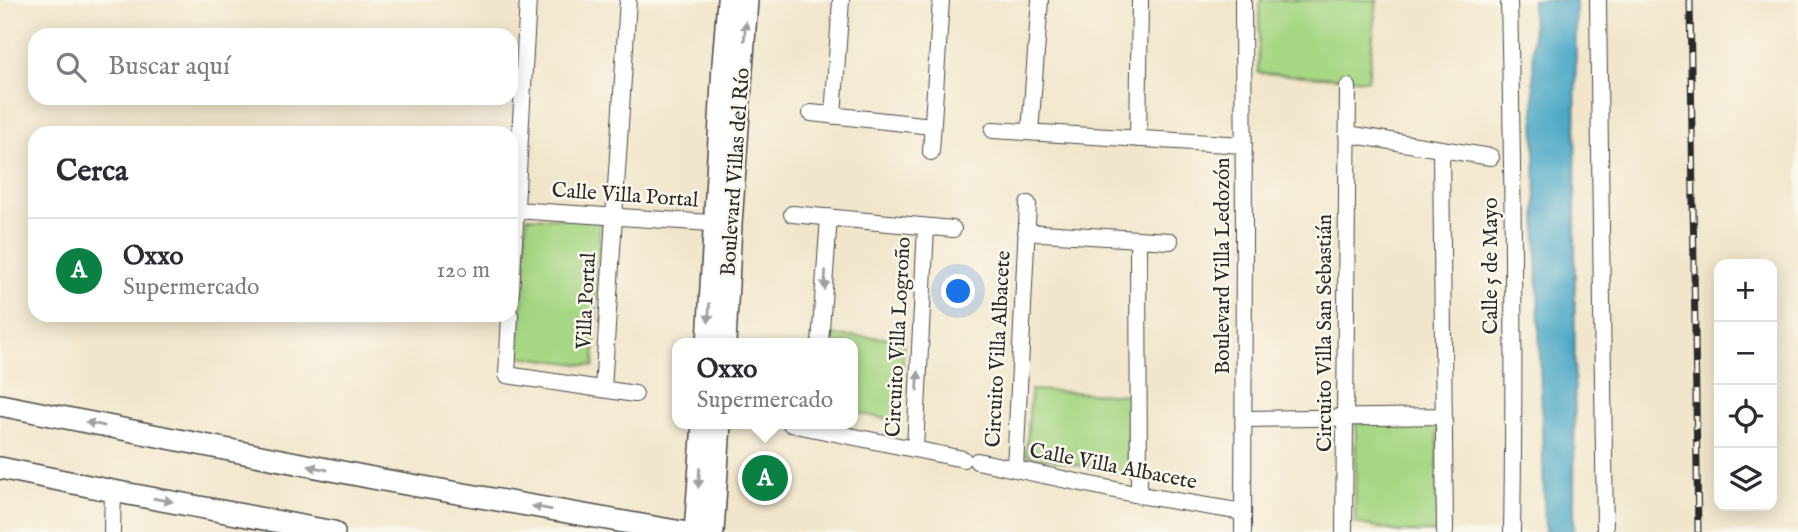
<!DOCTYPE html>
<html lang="es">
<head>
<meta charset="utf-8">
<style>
	body { margin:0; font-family:"IM FELL English",serif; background:#f7f7f7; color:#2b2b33 }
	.controls { position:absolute; right:21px; bottom:21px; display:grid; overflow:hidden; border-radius:14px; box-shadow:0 4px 18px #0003 }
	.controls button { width:63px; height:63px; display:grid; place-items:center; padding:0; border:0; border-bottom:2px solid #e1e1e2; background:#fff; color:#2b2b33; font:35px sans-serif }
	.you { position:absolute; left:959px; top:292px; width:24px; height:24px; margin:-18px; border:5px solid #fff; border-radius:50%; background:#1a73e8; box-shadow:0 0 0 10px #1a73e833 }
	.badge { display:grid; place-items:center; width:46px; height:46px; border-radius:50%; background:#0b8043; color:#fff; font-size:23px; font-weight:700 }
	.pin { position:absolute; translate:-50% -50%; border:4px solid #fff; box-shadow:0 2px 7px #0006 }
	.popup { position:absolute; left:672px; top:338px; width:186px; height:91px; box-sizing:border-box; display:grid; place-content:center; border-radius:14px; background:#fff; filter:drop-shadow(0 2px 5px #0005); font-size:23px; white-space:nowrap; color:#7c7c81 }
	.popup b { font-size:26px; color:#2b2b33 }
	.popup::after { content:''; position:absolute; left:50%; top:100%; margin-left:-14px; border:14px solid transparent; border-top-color:#fff }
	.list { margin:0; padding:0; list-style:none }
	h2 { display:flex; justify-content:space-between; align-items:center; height:91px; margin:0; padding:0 28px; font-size:30px }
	h2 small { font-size:23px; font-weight:400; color:#7c7c81 }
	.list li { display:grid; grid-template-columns:46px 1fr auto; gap:21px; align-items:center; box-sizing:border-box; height:105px; padding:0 28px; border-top:2px solid #e1e1e2 }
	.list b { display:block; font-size:26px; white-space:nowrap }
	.list p { margin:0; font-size:23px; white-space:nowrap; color:#7c7c81 }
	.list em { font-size:23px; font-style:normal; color:#7c7c81 }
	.icon { flex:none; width:38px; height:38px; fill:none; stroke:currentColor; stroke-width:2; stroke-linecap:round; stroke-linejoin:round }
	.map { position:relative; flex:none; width:1798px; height:532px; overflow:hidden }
	.search { position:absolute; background:#fff; box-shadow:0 4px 18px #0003; left:28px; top:28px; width:490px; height:77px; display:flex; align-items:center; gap:18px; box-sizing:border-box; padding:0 24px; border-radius:21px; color:#7c7c81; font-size:26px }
	.panel { position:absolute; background:#fff; box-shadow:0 4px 18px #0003; left:28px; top:126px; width:490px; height:196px; border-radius:21px }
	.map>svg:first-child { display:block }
	.green { fill:#a7d785; stroke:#698158; stroke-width:2 }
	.water { fill:#46a6c5; stroke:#386878; stroke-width:2 }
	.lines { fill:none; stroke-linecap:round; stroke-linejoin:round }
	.minor-casing { stroke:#494743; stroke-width:18 }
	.tertiary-casing { stroke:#494743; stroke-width:24 }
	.minor { stroke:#fff; stroke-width:16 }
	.tertiary { stroke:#fff; stroke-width:21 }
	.rail-casing { stroke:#2b2b2b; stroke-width:7 }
	.rail { stroke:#fbf7ec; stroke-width:4.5; stroke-dasharray:13; stroke-linecap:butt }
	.oneway { fill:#a0a0a0 }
	.labels { text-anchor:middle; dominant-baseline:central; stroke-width:5; stroke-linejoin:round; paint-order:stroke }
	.street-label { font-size:21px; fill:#2b2b2b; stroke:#fbf7ec }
</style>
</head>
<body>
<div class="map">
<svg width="1798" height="532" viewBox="0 0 1798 532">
	<rect width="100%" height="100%" fill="#fbf7ec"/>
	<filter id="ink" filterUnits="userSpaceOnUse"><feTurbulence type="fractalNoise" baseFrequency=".0143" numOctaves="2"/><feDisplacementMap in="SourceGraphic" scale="14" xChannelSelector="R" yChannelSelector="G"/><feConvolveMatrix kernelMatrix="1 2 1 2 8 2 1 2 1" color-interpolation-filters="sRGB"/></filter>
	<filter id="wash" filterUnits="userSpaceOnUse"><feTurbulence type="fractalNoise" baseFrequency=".00686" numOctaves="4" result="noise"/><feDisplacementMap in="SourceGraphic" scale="28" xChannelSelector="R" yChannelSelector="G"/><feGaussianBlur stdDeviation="1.57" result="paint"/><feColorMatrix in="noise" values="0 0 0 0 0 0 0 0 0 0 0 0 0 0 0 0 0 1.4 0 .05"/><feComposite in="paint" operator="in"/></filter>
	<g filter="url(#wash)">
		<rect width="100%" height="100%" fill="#f1e6cb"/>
		<path class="green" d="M1260,0H1377L1368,80L1258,73Z
			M527,217L600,220L594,366L518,356Z
			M828,335L904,339L900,422L853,412L852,343H827Z
			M1031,390L1128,395V475L1026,455Z
			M1437,421L1438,532H1399L1355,523L1356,423Z"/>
		<path class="water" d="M1532,0H1576L1574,532H1545L1537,257Z"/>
	</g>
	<g filter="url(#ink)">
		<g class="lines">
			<g class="minor-casing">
				<path id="minor" d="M1509,0C1513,177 1515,355 1512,532
					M1598,0L1605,532
					M811,113L932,126
					M833,116L841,0
					M993,130L1244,145
					M1030,132L1040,0
					M1347,134L1491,157
					M1138,139L1140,0
					M1441,149L1445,532
					M931,152L941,0
					M515,210L726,224
					M792,214L953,229
					M1026,232L1170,241
					M1138,239L1139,495
					M511,293L528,0
					M510,315L507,375L635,394
					M820,343L829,217
					M603,389L628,0
					M1244,419L1444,416
					M791,424L963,459
					M915,449L926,227
					M977,461L1139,495L1243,512
					M1015,469L1028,204
					M112,532L113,491
					M1243,532L1244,231L1243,0
					M1344,532L1348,87"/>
			</g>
			<g class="tertiary-casing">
				<path id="tertiary" d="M708,343L723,64L728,0
					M725,343L731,224L747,0
					M0,405L383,480L682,532
					M0,468L113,491L334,532
					M695,532L703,424
					M713,532L720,424"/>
			</g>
			<use href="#minor" class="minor"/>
			<use href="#tertiary" class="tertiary"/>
			<g class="rail-casing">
				<path id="rail" d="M1690,0L1698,532"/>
			</g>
			<use href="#rail" class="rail"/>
		</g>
		<defs><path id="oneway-solid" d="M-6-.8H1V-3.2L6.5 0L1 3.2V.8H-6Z" transform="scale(1.75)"/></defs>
		<g class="oneway">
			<use href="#oneway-solid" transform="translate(745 31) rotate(-86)"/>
			<use href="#oneway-solid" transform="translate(825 280) rotate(94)"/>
			<use href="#oneway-solid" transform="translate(709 313) rotate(93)"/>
			<use href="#oneway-solid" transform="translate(918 381) rotate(-87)"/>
			<use href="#oneway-solid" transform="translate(95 424) rotate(-169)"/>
			<use href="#oneway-solid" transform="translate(318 468) rotate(-169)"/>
			<use href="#oneway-solid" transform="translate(699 478) rotate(94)"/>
			<use href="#oneway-solid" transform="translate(163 500) rotate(10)"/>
			<use href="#oneway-solid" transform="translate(542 508) rotate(-170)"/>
		</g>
	</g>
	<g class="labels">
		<g class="street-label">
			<text transform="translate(736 172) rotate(-86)">Boulevard Villas del Río</text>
			<text transform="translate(625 196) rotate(4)">Calle Villa Portal</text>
			<text transform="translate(1223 266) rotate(-90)">Boulevard Villa Ledozón</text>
			<text transform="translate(1491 266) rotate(-90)">Calle 5 de Mayo</text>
			<text transform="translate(587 301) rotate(-87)">Villa Portal</text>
			<text transform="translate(1325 333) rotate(-90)">Circuito Villa San Sebastián</text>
			<text transform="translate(899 337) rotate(-87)">Circuito Villa Logroño</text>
			<text transform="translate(999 349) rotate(-87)">Circuito Villa Albacete</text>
			<text transform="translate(1113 467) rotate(11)">Calle Villa Albacete</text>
		</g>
	</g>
</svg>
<div class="controls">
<button>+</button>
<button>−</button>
<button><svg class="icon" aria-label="locate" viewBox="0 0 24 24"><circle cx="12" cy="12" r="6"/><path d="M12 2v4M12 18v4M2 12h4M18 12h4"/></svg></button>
<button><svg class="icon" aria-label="layers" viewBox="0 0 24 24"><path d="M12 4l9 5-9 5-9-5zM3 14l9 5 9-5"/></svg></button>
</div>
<div class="you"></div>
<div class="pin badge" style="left:765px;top:478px">A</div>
<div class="popup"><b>Oxxo</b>Supermercado</div>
<div class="search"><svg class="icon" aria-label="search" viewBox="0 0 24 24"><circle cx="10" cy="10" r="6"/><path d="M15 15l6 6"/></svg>Buscar aquí</div>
<section class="panel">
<h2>Cerca<small></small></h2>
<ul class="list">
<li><span class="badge">A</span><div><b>Oxxo</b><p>Supermercado</p></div><em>120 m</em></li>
</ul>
</section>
</div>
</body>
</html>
